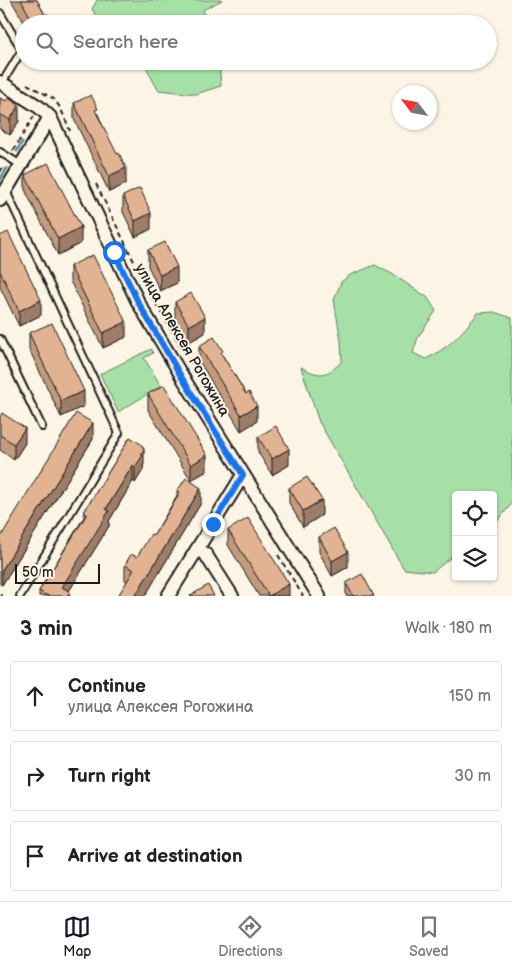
<!DOCTYPE html>
<html lang="en">
<head>
<meta charset="utf-8">
<style>
	body { margin:0; font-family:"Balsamiq Sans",sans-serif; background:#f2f2f2; color:#222 }
	.controls { position:absolute; right:15px; bottom:15px; display:grid; overflow:hidden; border-radius:5px; box-shadow:0 1px 4px #0004 }
	.controls button { width:45px; height:45px; display:grid; place-items:center; padding:0; border:0; border-bottom:1px solid #e0e0e0; background:#fff; color:#222; font:25px sans-serif }
	.compass { position:absolute; left:392px; top:85px; width:45px; height:45px; border-radius:50%; background:#fff; box-shadow:0 1px 4px #0004; rotate:302deg }
	.scale { position:absolute; left:15px; bottom:12px; width:85px; box-sizing:border-box; padding-left:5px; border:2px solid #1c1c1c; border-top:0; font-size:14px; line-height:18px; white-space:nowrap; color:#1c1c1c; -webkit-text-stroke:4px #fcf5e5; paint-order:stroke }
	.stop { position:absolute; width:15px; height:15px; margin:-11px; border:4px solid #1a73e8; border-radius:50%; background:#fff }
	.stop.end { background:#1a73e8; border-color:#fff; box-shadow:0 1px 5px #0008 }
	.list { margin:0; padding:0; list-style:none }
	h2 { display:flex; justify-content:space-between; align-items:center; height:65px; margin:0; padding:0 20px; font-size:21px }
	h2 small { font-size:16px; font-weight:400; color:#767676 }
	.list li { display:grid; grid-template-columns:32px 1fr auto; gap:15px; align-items:center; box-sizing:border-box; height:70px; margin:0 10px 10px; padding:0 10px; border:1px solid #e0e0e0; border-radius:5px }
	.list b { display:block; font-size:19px; white-space:nowrap }
	.list p { margin:0; font-size:16px; white-space:nowrap; color:#767676 }
	.list em { font-size:16px; font-style:normal; color:#767676 }
	.icon { flex:none; width:28px; height:28px; fill:none; stroke:currentColor; stroke-width:2; stroke-linecap:round; stroke-linejoin:round }
	.map { position:relative; flex:none; width:512px; height:596px; overflow:hidden }
	.search { position:absolute; background:#fff; box-shadow:0 1px 4px #0004; left:15px; right:15px; top:15px; height:55px; display:flex; align-items:center; gap:12px; box-sizing:border-box; padding:0 18px; border-radius:28px; color:#767676; font-size:19px }
	.sheet { height:305px; background:#fff }
	nav { display:flex; justify-content:space-around; align-items:center; box-sizing:border-box; height:70px; border-top:1px solid #e0e0e0; background:#fff; font-size:14px; color:#767676 }
	nav a { display:grid; justify-items:center; gap:2px }
	nav .on { color:#111827 }
	.map>svg:first-child { display:block }
	.green { fill:#a6e0a6; stroke:#617e61 }
	.lines { fill:none; stroke-linecap:round; stroke-linejoin:round }
	.stream { stroke:#648e9f; stroke-width:3 }
	.service-casing { stroke:#1c1c1c; stroke-width:10 }
	.minor-casing { stroke:#1c1c1c; stroke-width:16 }
	.path { stroke:#1c1c1c; stroke-width:2; stroke-dasharray:5 4; stroke-linecap:butt }
	.service { stroke:#fcf5e5; stroke-width:6 }
	.minor { stroke:#fcf5e5; stroke-width:12 }
	.wall { fill:#c29a7e; stroke:#1c1c1c }
	.shaded-wall { fill:#9e7d67; stroke:#1c1c1c }
	.building { fill:#e2b393; stroke:#1c1c1c }
	.route { stroke:#1a73e8; stroke-width:6 }
	.labels { text-anchor:middle; dominant-baseline:central; stroke-width:4; stroke-linejoin:round; paint-order:stroke }
	.street-label { font-size:15px; fill:#1c1c1c; stroke:#fcf5e5 }
</style>
</head>
<body>
<div class="map">
<svg width="512" height="596" viewBox="0 0 512 596">
	<rect width="100%" height="100%" fill="#fcf5e5"/>
	<filter id="ink" filterUnits="userSpaceOnUse"><feTurbulence type="fractalNoise" baseFrequency=".02" numOctaves="2"/><feDisplacementMap in="SourceGraphic" scale="10" xChannelSelector="R" yChannelSelector="G"/><feConvolveMatrix kernelMatrix="1 2 1 2 8 2 1 2 1" color-interpolation-filters="sRGB"/></filter>
	<g filter="url(#ink)">
		<path class="green" d="M97,0H222L203,10L204,24H101L92,9Z
			M141,61H219L221,86L196,94L158,90L144,63Z
			M375,265L392,274L427,297L436,311L418,337L413,353L426,359C449,348 462,333 478,313L494,312L512,318V503L493,527V495H456V553L433,572L404,569L319,422L301,367C319,377 327,377 342,361L341,341L334,300L341,282L350,275Z
			M151,349L153,353L144,358L161,386L118,412L100,374Z"/>
		<g class="lines">
			<path class="stream" d="M17,151L22,142
				M0,180L7,168"/>
			<g class="service-casing">
				<path id="service" d="M0,13L22,50L2,83
					M0,152L21,165
					M6,191L119,433L20,596
					M0,339L42,427"/>
			</g>
			<g class="minor-casing">
				<path id="minor" d="M0,82L39,107L50,117L138,302L183,378L319,596
					M0,200L50,117
					M198,548L206,555L232,596
					M168,596L243,475"/>
			</g>
			<path class="path" d="M27,84L54,99L61,109L70,131
				M13,151L34,116
				M0,172L4,165
				M96,184L150,294L197,374V378
				M278,555L303,596
				M0,595L2,596"/>
			<use href="#service" class="service"/>
			<use href="#minor" class="minor"/>
		</g>
		<path class="wall" d="M11,0H37L45,15L54,24H25Z
			M0,98L6,101L19,121L10,135L0,129Z
			M74,103L98,114L126,184L109,192L74,119Z
			M25,175L81,243L58,255L25,190Z
			M123,196L151,229L135,237L123,212Z
			M0,236L41,315L19,326L0,287Z
			M148,250L177,283L160,291L148,266Z
			M70,266L126,337L103,348L70,281Z
			M175,302L205,333L189,342L175,318Z
			M29,333L84,406L61,417L29,349Z
			M199,346L223,356L246,394L257,421L241,431L199,361Z
			M148,394L207,471L191,480L148,410Z
			M0,417L25,443L14,460L0,450Z
			M130,437L144,464L143,466V470L135,483L133,481L109,521V526L69,591L70,596H39V591L84,517V512Z
			M258,437L289,465L272,475L258,452Z
			M93,439L2,585L0,584V538Z
			M289,488L322,515L303,527L289,503Z
			M177,491L201,503L145,596H118L127,582L125,580V565L137,557L154,535L177,496Z
			M228,530L289,596H259L228,545Z
			M319,537L348,567L332,576L319,552Z
			M346,583L374,596H346Z"/>
		<path class="shaded-wall" d="M19,105V121L10,135V120Z
			M126,168V184L109,192V176Z
			M151,213V229L135,237V221Z
			M81,227V243L58,255V239Z
			M177,267V283L160,291V275Z
			M41,300V315L19,326V311Z
			M205,317V333L189,342V326Z
			M126,322V337L103,348V333Z
			M84,391V406L61,417V401Z
			M257,406V421L241,431V415Z
			M93,423V439L2,585V570Z
			M25,428V443L14,460V444Z
			M144,449V464L143,466V470L135,483V467L141,454Z
			M289,449V465L272,475V459Z
			M207,455V471L191,480V465Z
			M133,465V481L109,521V526L66,596L62,587L106,509Z
			M201,488V503L145,596H135Z
			M322,500V515L303,527V511Z
			M348,552V567L332,576V561Z
			M289,584V596H269Z"/>
		<path class="building" d="M21,0H37L45,15L48,14L54,24H34Z
			M91,95L98,109L95,110L117,154L119,153L126,168L109,176L74,103Z
			M0,98L6,101L8,98L19,105L10,120L0,114Z
			M48,163L81,227L58,239L25,175Z
			M140,188L151,213L135,221L123,196Z
			M8,232L41,300L19,311L0,271V236Z
			M165,242L177,267L160,275L148,250Z
			M93,255L126,322L103,333L70,266Z
			M191,293L205,317L189,326L175,302Z
			M52,323L84,391L61,401L29,333Z
			M214,337L223,351L221,353L246,394L249,392L257,406L241,415L199,346Z
			M164,385L207,455L191,465L148,394Z
			M2,413L25,428L14,444L0,435V417Z
			M76,413L93,423L2,570L0,568V538Z
			M276,426L289,449L272,459L258,437Z
			M130,437L141,444L144,449L141,454L143,455L135,467L133,465L106,509L109,511L62,587L70,592L67,596H48L39,591L87,514L84,512Z
			M307,477L322,500L303,511L289,488Z
			M186,478L201,488L135,596H118L134,570L125,565L131,554L137,557L151,534L154,535L180,493L177,491Z
			M248,518L289,584L269,596L228,530Z
			M334,528L348,552L332,561L319,537Z
			M362,574L374,596H353L346,583Z
			M208,585L214,596H190Z"/>
	</g>
	<g class="lines" filter="url(#ink)">
		<path class="route" d="M114,252L138,302L182,378L243,475L213,524"/>
	</g>
	<g class="labels">
		<g class="street-label">
			<text transform="translate(182 340) rotate(60)">улица Алексея Рогожина</text>
		</g>
	</g>
</svg>
<div class="controls">
<button><svg class="icon" aria-label="locate" viewBox="0 0 24 24"><circle cx="12" cy="12" r="6"/><path d="M12 2v4M12 18v4M2 12h4M18 12h4"/></svg></button>
<button><svg class="icon" aria-label="layers" viewBox="0 0 24 24"><path d="M12 4l9 5-9 5-9-5zM3 14l9 5 9-5"/></svg></button>
</div>
<svg class="compass" viewBox="-18 -18 36 36"><path d="M0-13l5 13h-10z" fill="#e53935"/><path d="M0 13l5-13h-10z" fill="#767676"/></svg>
<div class="scale">50 m</div>
<div class="stop" style="left:114px;top:252px"></div>
<div class="stop end" style="left:213px;top:524px"></div>
<div class="search"><svg class="icon" aria-label="search" viewBox="0 0 24 24"><circle cx="10" cy="10" r="6"/><path d="M15 15l6 6"/></svg>Search here</div>
</div>
<section class="sheet">
<h2>3 min<small>Walk · 180 m</small></h2>
<ul class="list">
<li><svg class="icon" aria-label="ahead" viewBox="0 0 24 24"><path d="M12 20V5M6 11l6-6 6 6"/></svg><div><b>Continue</b><p>улица Алексея Рогожина</p></div><em>150 m</em></li>
<li><svg class="icon" aria-label="right" viewBox="0 0 24 24"><path d="M7 20v-9h11M14 6l5 5-5 5"/></svg><div><b>Turn right</b></div><em>30 m</em></li>
<li><svg class="icon" aria-label="arrive" viewBox="0 0 24 24"><path d="M6 21V4h12l-3 4 3 4H6"/></svg><div><b>Arrive at destination</b></div></li>
</ul>
</section>
<nav>
<a class="on"><svg class="icon" aria-label="map" viewBox="0 0 24 24"><path d="M3 6l6-2 6 2 6-2v14l-6 2-6-2-6 2zM9 4v14M15 6v14"/></svg>Map</a>
<a><svg class="icon" aria-label="directions" viewBox="0 0 24 24"><path d="M12 3l9 9-9 9-9-9zM9 14v-3h6M13 9l2 2-2 2"/></svg>Directions</a>
<a><svg class="icon" aria-label="saved" viewBox="0 0 24 24"><path d="M7 4h10v16l-5-4-5 4z"/></svg>Saved</a>
</nav>
</body>
</html>
